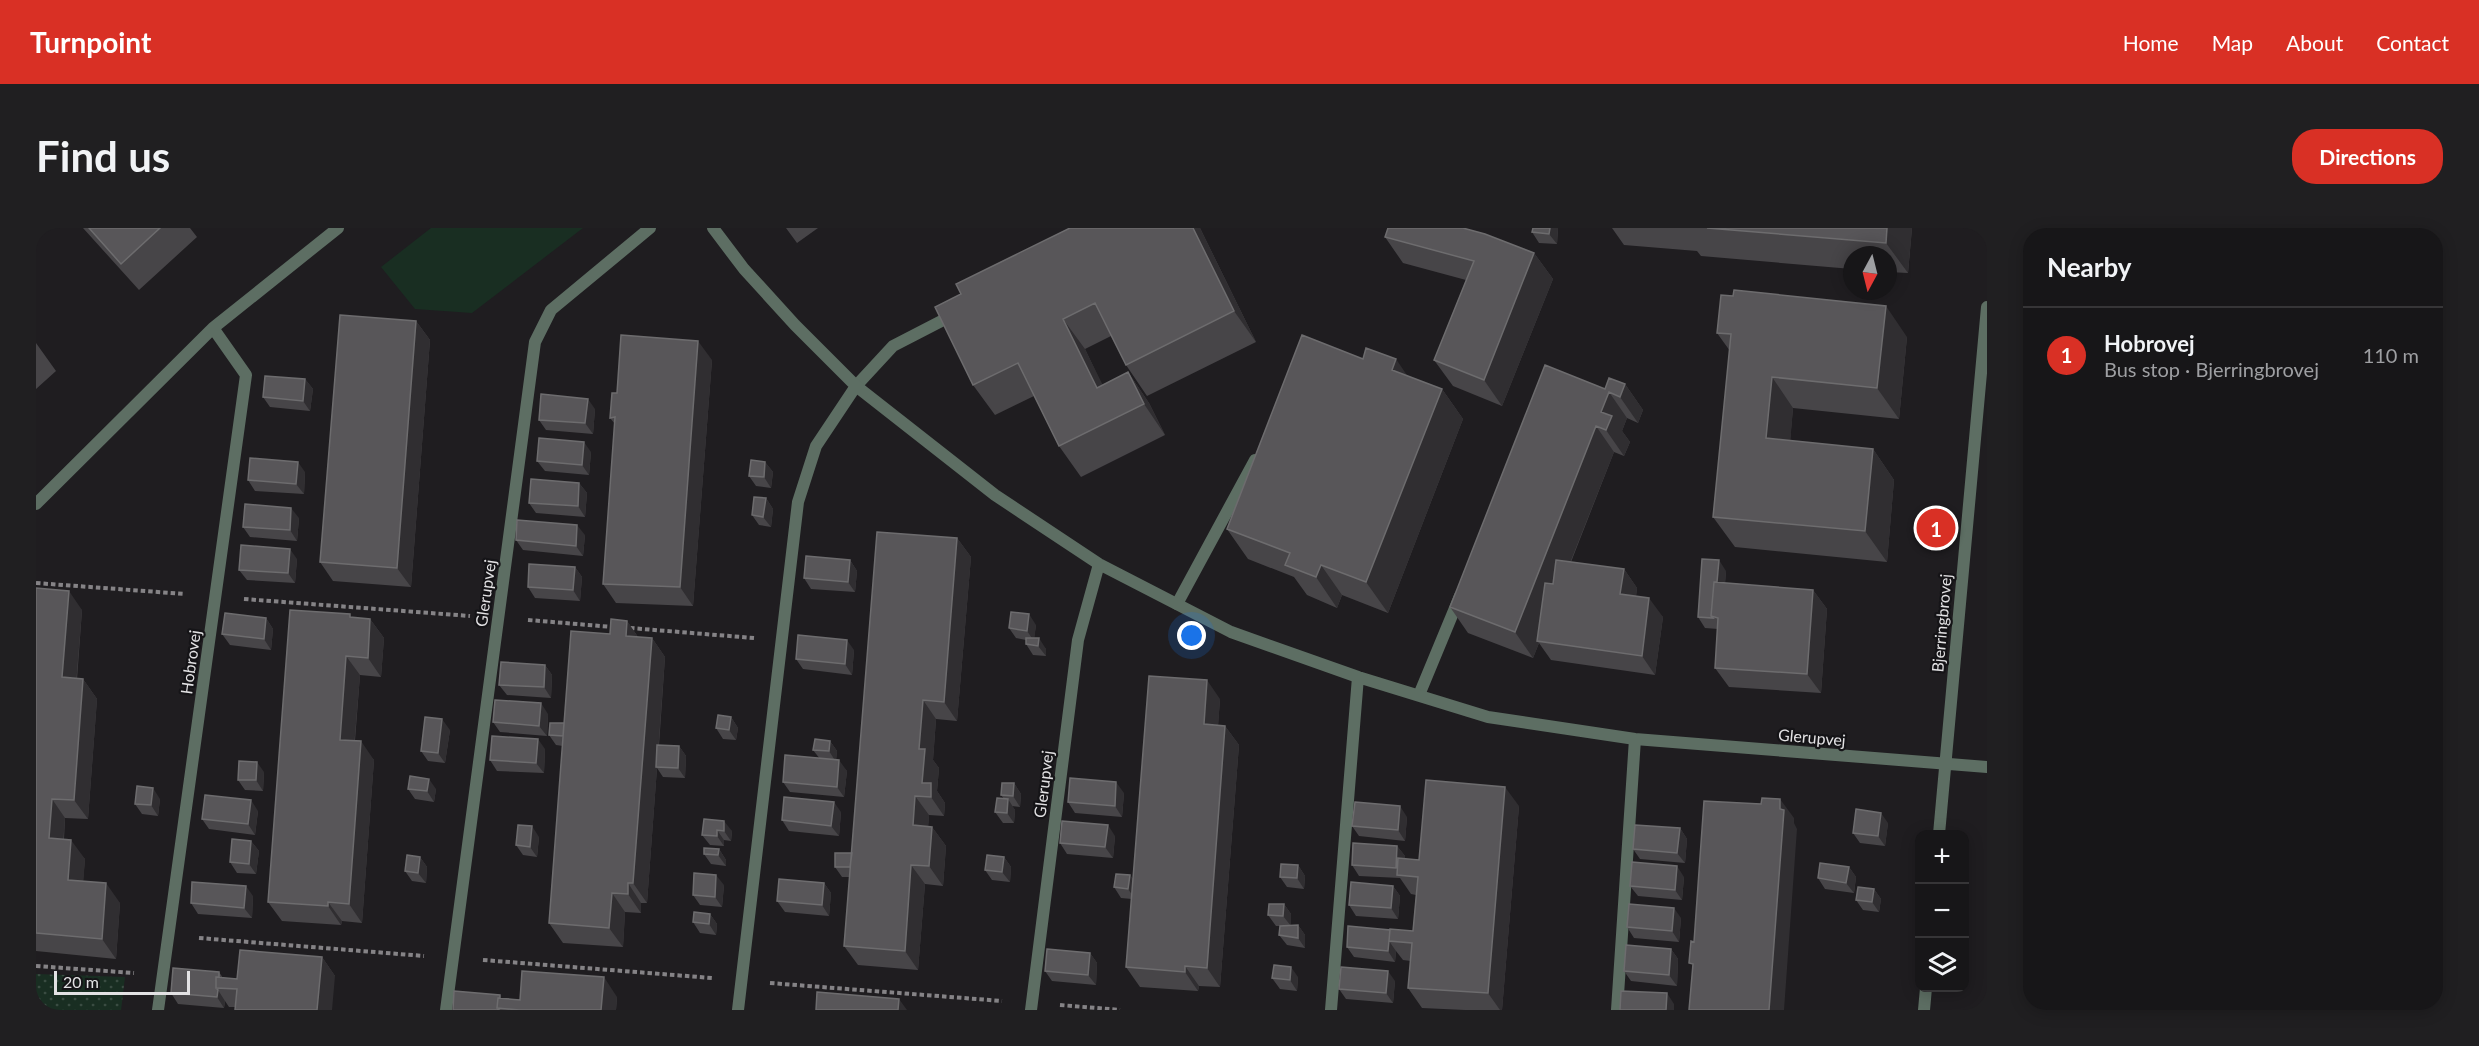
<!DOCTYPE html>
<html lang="en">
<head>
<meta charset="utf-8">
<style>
	body { margin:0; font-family:Lato,sans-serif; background:#201f21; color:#f1f3f6 }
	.controls { position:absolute; right:18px; bottom:18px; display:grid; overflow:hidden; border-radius:12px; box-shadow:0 3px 15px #0003 }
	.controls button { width:54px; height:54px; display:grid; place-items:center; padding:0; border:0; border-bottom:2px solid #363537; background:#171618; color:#f1f3f6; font:30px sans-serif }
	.compass { position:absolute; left:1807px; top:18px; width:54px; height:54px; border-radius:50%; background:#171618; box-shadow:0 3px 15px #0003; rotate:187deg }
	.scale { position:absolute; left:18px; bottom:15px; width:136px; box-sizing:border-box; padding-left:6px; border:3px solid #e3e2e4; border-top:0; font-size:16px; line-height:21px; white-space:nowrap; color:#e3e2e4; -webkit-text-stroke:4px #151417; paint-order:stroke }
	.you { position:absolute; left:1156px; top:408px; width:21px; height:21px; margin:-15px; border:4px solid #fff; border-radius:50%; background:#1a73e8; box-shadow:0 0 0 9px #1a73e833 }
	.badge { display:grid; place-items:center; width:39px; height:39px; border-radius:50%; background:#d93025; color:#fff; font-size:20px; font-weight:700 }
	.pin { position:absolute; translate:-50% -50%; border:3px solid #fff; box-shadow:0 2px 6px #0006 }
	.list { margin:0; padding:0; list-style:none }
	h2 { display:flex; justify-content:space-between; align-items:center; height:78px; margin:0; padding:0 24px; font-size:26px }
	h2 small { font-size:20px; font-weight:400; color:#9e9fa2 }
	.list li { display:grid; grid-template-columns:39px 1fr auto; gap:18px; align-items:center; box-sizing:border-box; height:96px; padding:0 24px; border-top:2px solid #363537 }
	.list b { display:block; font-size:22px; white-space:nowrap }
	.list p { margin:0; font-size:20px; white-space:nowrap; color:#9e9fa2 }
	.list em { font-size:20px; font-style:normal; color:#9e9fa2 }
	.icon { flex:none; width:33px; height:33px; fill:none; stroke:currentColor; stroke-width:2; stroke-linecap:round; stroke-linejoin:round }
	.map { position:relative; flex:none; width:1951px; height:782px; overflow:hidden; border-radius:24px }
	header { display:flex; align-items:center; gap:36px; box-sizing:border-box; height:84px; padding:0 30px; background:#d93025; color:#fff }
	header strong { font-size:28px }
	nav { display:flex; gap:33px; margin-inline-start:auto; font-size:21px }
	.intro { display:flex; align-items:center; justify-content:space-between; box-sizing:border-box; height:144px; padding:0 36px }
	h1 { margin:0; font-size:42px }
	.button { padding:15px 27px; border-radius:24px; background:#d93025; color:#fff; font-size:21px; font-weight:700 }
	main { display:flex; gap:36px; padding:0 36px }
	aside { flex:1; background:#171618; border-radius:24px; box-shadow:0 3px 15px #0003 }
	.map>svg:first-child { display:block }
	.grass { fill:url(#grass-dots) }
	.pitch { fill:#192e22 }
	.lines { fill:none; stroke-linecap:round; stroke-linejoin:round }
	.path { stroke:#858386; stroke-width:4; stroke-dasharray:4.5 3; stroke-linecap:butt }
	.lane { stroke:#5d6e63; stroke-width:12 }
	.street { stroke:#5d6e63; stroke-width:12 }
	.wall { fill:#474548 }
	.shaded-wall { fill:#302e31 }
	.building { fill:#585659; stroke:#6d6c6e; stroke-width:1.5 }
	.labels { text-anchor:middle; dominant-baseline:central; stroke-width:4.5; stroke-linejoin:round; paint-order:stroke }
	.street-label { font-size:16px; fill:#e3e2e4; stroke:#151417 }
</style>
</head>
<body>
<header>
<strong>Turnpoint</strong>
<nav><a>Home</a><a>Map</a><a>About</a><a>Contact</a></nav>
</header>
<div class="intro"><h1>Find us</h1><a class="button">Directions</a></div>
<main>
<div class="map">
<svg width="1951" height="782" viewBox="0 0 1951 782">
	<defs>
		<pattern id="grass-dots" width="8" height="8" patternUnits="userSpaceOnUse" patternTransform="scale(1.5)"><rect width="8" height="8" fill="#192e22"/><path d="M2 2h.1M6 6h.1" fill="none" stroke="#3a4c42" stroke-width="1.8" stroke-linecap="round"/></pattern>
	</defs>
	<rect width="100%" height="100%" fill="#1f1d20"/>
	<path class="grass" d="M0,746L89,749L85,782H0Z"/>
	<path class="pitch" d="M395,0H547L436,85L379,81L345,39Z"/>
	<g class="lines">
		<path class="path" d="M0,355L149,366
			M208,371L434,388
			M492,392L577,399
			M594,400L718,410
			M163,710L388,728
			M447,732L676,750
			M0,738L98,745
			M734,755L966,773
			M1024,777L1084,782"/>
		<path class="lane" d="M820,158L857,118L919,86
			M1141,376L1219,232
			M1383,467L1424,368"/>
		<path class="street" d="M677,0L708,41L759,97L820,158L959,267L1063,336L1195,404L1322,449L1452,489L1599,511L1951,539
			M0,276L177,100L302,0
			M1903,606L1951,79
			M122,782L210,147L177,100
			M410,782L499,114L515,82L614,0
			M702,782L762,274L780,218L820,158
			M995,782L1042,412L1063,336
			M1295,782L1322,449
			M1581,782L1599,511
			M1888,782L1890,760"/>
	</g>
	<path class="wall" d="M47,0H154L161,9L103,62Z
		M750,0H782L761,15Z
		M1034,0H1164L1220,114L1111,168L1090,137L1075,108L1049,121L1066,157L1092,144L1113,175L1129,207L1045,249L1023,218L998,168L959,187L937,157L925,66Z
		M1497,0H1522L1521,16L1503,15L1496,4Z
		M1576,0H1876L1872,45L1852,44V27H1816V41L1665,28L1661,23L1588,17Z
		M1349,9L1498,25L1517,51L1466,178L1417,158L1398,132L1430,52L1367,35Z
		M380,93L394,112L375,359L297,353L284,334Z
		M1681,105L1871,109L1863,191L1757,180L1754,213L1837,221L1858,252L1851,334L1699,319L1677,289L1694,123Z
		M0,115L20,143L0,161Z
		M1327,131L1406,161L1427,191L1352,385L1306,367L1301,380L1271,367L1258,349L1212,331L1191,301Z
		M676,132L657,378L580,375L567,356L579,196L574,190Z
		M269,151L277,161L274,183L234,179L227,169Z
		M1589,156L1607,182L1602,195L1591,190L1586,203L1594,214L1588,228L1578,224L1535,334L1588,341L1601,360L1600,368L1627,389L1619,447L1515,432L1503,415L1497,430L1432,405L1414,379L1569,161Z
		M559,181L557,206L510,202L503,192Z
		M555,224L553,247L509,243L501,233Z
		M729,234L737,244L735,260L720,258L713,248Z
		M269,244L268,266L219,263L212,252Z
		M543,255L551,265L549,289L500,285L493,275Z
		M730,270L737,281L735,299L723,297L716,287Z
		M263,290L261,313L214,309L207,299Z
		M549,307L547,328L487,322L480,312Z
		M921,310L935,329L921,493L900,491L897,532L903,540L901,563L909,575L908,588L893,587L892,599H896L910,618L907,658L889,656L882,742L822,737L808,718L814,649H806L799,639L816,625Z
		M261,331L259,355L211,352L203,342Z
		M814,332L821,343L819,364L775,361L768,350Z
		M539,339L546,349L544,373L499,370L492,359Z
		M1690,343L1689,355L1777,362L1791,381L1785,465L1693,459L1679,440L1682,401L1669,400L1662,389Z
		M0,360L46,382L41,451H47L61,471L52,591L29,590L28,611L49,631L47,653L84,675L80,731L0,723Z
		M230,390L237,401L235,422L194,417L186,406Z
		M316,390L334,391L348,410L345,449L324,447L319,512L338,532L326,695L306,693L305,697L246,693L232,674Z
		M591,393L602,409L616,410L629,429L623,517L643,518L650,528L649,550L627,549L621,540L611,675H605V685L589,684L587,719L527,715L513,695L527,518L520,517L513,507L528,495L574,406Z
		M1000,397L998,410L1010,421V428L997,427L990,416V412L980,410L973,400Z
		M818,422L816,447L767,441L760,431Z
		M509,437L516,447L515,470L471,467L463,457Z
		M1184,471L1182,497L1189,498L1203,517L1184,759L1163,758L1162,763L1104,759L1090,739L1096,671L1085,670L1078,659L1094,647L1097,651Z
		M512,486L511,508L464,504L457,494Z
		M695,489L702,500L700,512L687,511L680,500Z
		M414,502L409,535L392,533L385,523Z
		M794,513L801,523L800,532L811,543L808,569L754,564L747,554L784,531L777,522Z
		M509,521L508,545L461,543L454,532Z
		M228,544L227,563L209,562L202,552Z
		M978,555L985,566L984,579L976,578L979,582L978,595H967L959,584L968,571L965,567Z
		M372,561H400L398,574L379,571Z
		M1088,565L1086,589L1039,585L1032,574Z
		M124,571L122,588L106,586L99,576Z
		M1483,578L1466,782H1429L1386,780L1372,760L1375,733L1367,732L1360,723L1359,734L1318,729L1311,719L1354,702L1377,703L1380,667L1375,666L1364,650L1323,648L1316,637L1361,618L1369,628V631L1383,632Z
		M222,583L219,607L173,601L166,591Z
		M805,584L803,608L753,603L746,592Z
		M1371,589L1369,613L1323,608L1316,598Z
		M668,591L696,603L695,613L688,612V618L674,617L666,607Z
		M1852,595L1849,618L1824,615L1817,605Z
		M1644,600L1651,611L1649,635L1604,631L1597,621Z
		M1079,608L1077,630L1031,626L1024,615Z
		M503,609L501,629L487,627L480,617Z
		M215,613L223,623L220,646L201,645L194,634Z
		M683,621L690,632V638L675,636L668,626Z
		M384,629L391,639L390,655L376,653L369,643Z
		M968,629L975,639L974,654L956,652L949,642Z
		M1262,637L1269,648L1268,661L1251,659L1244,649Z
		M1813,639L1820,649L1818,665L1789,661L1782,650Z
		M1648,649L1646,672L1602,668L1594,658Z
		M788,655L795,665L793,688L749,684L741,673Z
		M688,657L686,679L664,677L657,667Z
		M1357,658L1364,668L1362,691L1320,688L1313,677Z
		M1838,661L1845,671L1843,684L1827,682L1820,672Z
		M217,668L216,690L162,686L155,675Z
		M1248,676L1255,686V697H1262L1269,707V720L1251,717L1243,707L1245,698H1240L1232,687Z
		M674,686L681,696L680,707L664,705L657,694Z
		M1645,690L1643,714L1598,710L1591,699Z
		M1635,721L1642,731L1641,758L1595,753L1588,743Z
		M1054,725L1061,735L1060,757L1016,753L1009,743Z
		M286,729L299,748L200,779H193L189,773L188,780L142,776L135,765L183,744L187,750L201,751Z
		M1262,749L1261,763L1244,761L1236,750Z
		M1359,753L1357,775L1310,771L1303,761Z
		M581,769L580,782H417L467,770L484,772Z"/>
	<path class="shaded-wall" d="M1157,0H1164L1220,114L1198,83Z
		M1514,0H1522L1521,16L1513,6Z
		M1851,0H1876L1872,45L1850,15Z
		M1498,25L1517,51L1466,178L1448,152Z
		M1850,78L1871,109L1863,191L1841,160Z
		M1027,91L1049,121L1083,190L1061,160Z
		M380,93L394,112L375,359L361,340Z
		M662,113L676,132L657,378L644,359Z
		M1360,131L1381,162L1356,142Z
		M1092,144L1113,175L1129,207L1108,176Z
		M1736,149L1757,180L1752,241L1730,210Z
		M269,151L277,161L274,183L267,173Z
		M1589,156L1607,182L1602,195L1584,169Z
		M1406,161L1427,191L1352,385L1330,354Z
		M1573,164L1591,190L1586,203L1594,214L1588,228L1570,202L1565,184Z
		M552,171L559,181L557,206L549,195Z
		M1560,198L1578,224L1503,413H1501L1503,415L1497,430L1479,404Z
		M548,214L555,224L553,247L546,237Z
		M1837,221L1858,252L1851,334L1829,303Z
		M262,234L269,244L268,266L260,256Z
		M729,234L737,244L735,260L728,249Z
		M543,255L551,265L549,289L542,278Z
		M730,270L737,281L735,299L727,289Z
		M255,280L263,290L261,313L254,302Z
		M541,297L549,307L547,328L540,318Z
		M921,310L935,329L921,493L908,474Z
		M254,321L261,331L259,355L252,345Z
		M814,332L821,343L819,364L812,354Z
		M1683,332L1690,343L1686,396L1682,390L1679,389Z
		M1285,337L1306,367L1301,380L1280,349Z
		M539,339L546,349L544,373L537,362Z
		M1588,341L1601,360L1598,386L1584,366Z
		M1777,362L1791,381L1785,465L1771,446Z
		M33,363L46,382L39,469L26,449Z
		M1613,370L1627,389L1619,447L1606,428Z
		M993,386L1000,397L998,413L991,403Z
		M230,390L237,401L235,422L228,411Z
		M334,391L348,410L345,449L332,430Z
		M591,393L604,412L590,408Z
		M616,410L629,429L621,539H620L621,540L611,675L597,655Z
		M1003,410L1010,421V428L1002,418Z
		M811,412L818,422L816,447L809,436Z
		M310,428L324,447L317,531L304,512Z
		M509,437L516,447L515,470L508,459Z
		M47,451L61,471L52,591L38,572Z
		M1171,452L1184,471L1181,515L1168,496Z
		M887,472L900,491L897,532L903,540L901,563L909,575L908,588L895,569L886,555L883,521Z
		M505,475L512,486L511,508L503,498Z
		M695,489L702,500L700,512L693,502Z
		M406,491L414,502L409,535L402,525Z
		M1189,498L1203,517L1184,759L1171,740Z
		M502,511L509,521L508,545L500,535Z
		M325,513L338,532L326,695L313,676Z
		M794,513L801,523L800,534L793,523Z
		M643,518L650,528L649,550L642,540Z
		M803,532L811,543L808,569L801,559Z
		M221,534L228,544L227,563L220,552Z
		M393,551L400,561L398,574L391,563Z
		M1080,554L1088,565L1086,589L1079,578Z
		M978,555L985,566L984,579L977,568Z
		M1469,559L1483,578L1466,782H1464L1452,765Z
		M117,560L124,571L122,588L115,577Z
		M879,568L893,587L891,617L877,597Z
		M16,571L29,590L26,629L13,610Z
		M972,571L979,582L978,595L971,585Z
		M1744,571L1758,590V595L1761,601L1748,782H1733Z
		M215,572L222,583L219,607L212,596Z
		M798,574L805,584L803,608L795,598Z
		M1364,578L1371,589L1369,613L1362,602Z
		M1845,585L1852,595L1849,618L1842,608Z
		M688,593L696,603L695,613L688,603Z
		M1072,597L1079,608L1077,630L1069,619Z
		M496,598L503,609L501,629L494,619Z
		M896,599L910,618L907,658L893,638Z
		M1644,600L1651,611L1649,635L1641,625Z
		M681,602L688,612V618L681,608Z
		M35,612L49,631L46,671L32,652Z
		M215,613L223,623L220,646L213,636Z
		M1361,618L1369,628L1367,647H1364L1360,640Z
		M683,621L690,632V638L682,627Z
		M384,629L391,639L390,655L382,645Z
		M968,629L975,639L974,654L966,644Z
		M875,637L889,656L882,742L869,723Z
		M1262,637L1269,648L1268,661L1261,650Z
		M1641,638L1648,649L1646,672L1639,662Z
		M1813,639L1820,649L1818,665L1810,655Z
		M680,647L688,657L686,679L679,669Z
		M1094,647L1102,658L1099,671L1092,661Z
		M70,655L84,675L80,731L66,711Z
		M592,655L605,675V685L592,666Z
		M788,655L795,665L793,688L786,677Z
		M210,658L217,668L216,690L208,680Z
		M1357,658L1364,668L1362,691L1355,680Z
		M1838,661L1845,671L1843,684L1836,674Z
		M576,665L589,684L587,719L573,700Z
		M292,674L306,693L305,697L292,678Z
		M1248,676L1255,686V698L1247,688Z
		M1638,680L1645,690L1643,714L1636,703Z
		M674,686L681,696L680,707L673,696Z
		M1262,697L1269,707V720L1262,710Z
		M1353,713L1360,723L1359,734L1352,723Z
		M1635,721L1642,731L1641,758L1633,747Z
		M1054,725L1061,735L1060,757L1052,747Z
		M286,729L299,748L296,782H281Z
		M1149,738L1163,758L1162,763L1149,744Z
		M1255,739L1262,749L1261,763L1254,752Z
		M1352,743L1359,753L1357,775L1350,765Z
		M568,749L581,769L580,782H565Z
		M182,762L189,773L188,780L181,769Z
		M1631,765L1638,776V782H1630Z
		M863,771L871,782H862Z"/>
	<path class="building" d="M53,0H124L85,36Z
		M1034,0H1157L1198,83L1090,137L1059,75L1027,91L1061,160L1092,144L1108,176L1023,218L982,135L937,157L899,79L925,66L920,56Z
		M1352,0H1427L1449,6L1498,25L1448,152L1398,132L1438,33L1349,9Z
		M1497,0H1514L1513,6L1496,4Z
		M1671,0H1851L1850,15Z
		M1698,62L1850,78L1841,160L1736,149L1730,210L1837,221L1829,303L1677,289L1695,106L1681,105L1685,67L1697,68Z
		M304,87L380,93L361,340L284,334Z
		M585,107L662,113L644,359L567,356L579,189L574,190L576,165H581Z
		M1266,107L1327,131L1330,120L1360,131L1356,142L1406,161L1330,354L1285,337L1280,349L1249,337L1254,325L1191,301Z
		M1509,137L1569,161L1573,150L1589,156L1584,169L1573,164L1565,184L1576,188L1570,202L1560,198L1479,404L1414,379Z
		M229,148L269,151L267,173L227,169Z
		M505,166L552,171L549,195L503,192Z
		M503,210L548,214L546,237L501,233Z
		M214,230L262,234L260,256L212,252Z
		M715,232L729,234L728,249L713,248Z
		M495,251L543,255L542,278L493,275Z
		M718,269L730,270L727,289L716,287Z
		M209,276L255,280L254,302L207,299Z
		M481,292L541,297L540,318L480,312Z
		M841,304L921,310L908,474L887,472L883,521H889L886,555H895V569L879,568L877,597L896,599L893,638L875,637L869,723L808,718Z
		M205,317L254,321L252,345L203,342Z
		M770,328L814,332L812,354L768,350Z
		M1666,331L1683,332L1681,354H1678L1675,388L1677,390L1662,389Z
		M1520,332L1588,341L1584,366L1613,370L1606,428L1501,413L1509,355L1517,356Z
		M493,336L539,339L537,362L492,359Z
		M1678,354L1777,362L1771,446L1679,440L1682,390L1675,388Z
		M0,360L33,363L26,449L47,451L38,572L16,571L13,610L35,612L32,652L70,655L66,711L0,705Z
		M254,382L314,386V389L334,391L332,430L310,428L304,512L325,513L313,676L292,674V678L232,674Z
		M975,384L993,386L991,403L973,400Z
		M189,385L230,390L228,411L186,406Z
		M575,391L591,393L590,408L616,410L597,655H592V666L576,665L573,700L513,695L535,403L574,406Z
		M762,407L811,412L809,436L760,431Z
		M990,410H1003L1002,418L990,416Z
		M465,434L509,437L508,459L463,457Z
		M1113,448L1171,452L1168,496L1189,498L1171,740L1149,738V744L1090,739Z
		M459,472L505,475L503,498L457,494Z
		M682,487L695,489L693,502L680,500Z
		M389,489L406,491L402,525L385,523Z
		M514,495H528L527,508L513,507Z
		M456,508L502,511L500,535L454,532Z
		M779,511L794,513L793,523L777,522Z
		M621,517L643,518L642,540L620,539Z
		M749,527L803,532L801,559L747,554Z
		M203,533L221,534L220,552H202Z
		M374,548L393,551L391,563L372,561Z
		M1034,550L1080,554L1079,578L1032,574Z
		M1390,552L1469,559L1452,765L1372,760L1376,715L1353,713L1354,701L1377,703L1382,649L1361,647L1362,630L1383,632Z
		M966,555H978L977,568L965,567Z
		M101,558L117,560L115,577L99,576Z
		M169,567L215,572L212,596L166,591Z
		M748,569L798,574L795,598L746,592Z
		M961,570L972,571L971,585L959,584Z
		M1726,570L1744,571V581L1748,582L1733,782H1653L1657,736L1653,735L1655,713L1658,714L1668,573L1725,576Z
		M1319,574L1364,578L1362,602L1316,598Z
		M1820,581L1845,585L1842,608L1817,605Z
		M668,591L688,593V603L681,602V608L666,607Z
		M1026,593L1072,597L1069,619L1024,615Z
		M482,597L496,598L494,619L480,617Z
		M1599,597L1644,600L1641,625L1597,621Z
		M196,611L215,613L213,636L194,634Z
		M1317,615L1361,618L1360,640L1316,637Z
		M668,620L683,621L682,627L668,626Z
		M799,625H816L814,639H799Z
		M371,627L384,629L382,645L369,643Z
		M951,627L968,629L966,644L949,642Z
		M1596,634L1641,638L1639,662L1594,658Z
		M1784,635L1813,639L1810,655L1782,650Z
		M1245,636L1262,637L1261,650L1244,649Z
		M658,645L680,647L679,669L657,667Z
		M1080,646L1094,647L1092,661L1078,659Z
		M743,651L788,655L786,677L741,673Z
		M156,654L210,658L208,680L155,675Z
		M1315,654L1357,658L1355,680L1313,677Z
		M1822,659L1838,661L1836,674L1820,672Z
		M1233,676H1248L1247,688L1232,687Z
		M1593,676L1638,680L1636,703L1591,699Z
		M658,684L674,686L673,696L657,694Z
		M1262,697V710L1243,707L1244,698Z
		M1312,698L1354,702L1352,723L1311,719Z
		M1590,717L1635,721L1633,747L1588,743Z
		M1011,721L1054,725L1052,747L1009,743Z
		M204,722L286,729L281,782H199L201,761L180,760V749L201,751Z
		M1238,737L1255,739L1254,752L1236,750Z
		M1305,739L1352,743L1350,765L1303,761Z
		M137,740L183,744V749H180V760L182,762L181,769L135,765Z
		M486,743L568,749L565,782H484L461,780L462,770L484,772Z
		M418,763L464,767V770H462L461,780L463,782H417Z
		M1585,763L1631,765L1630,782H1584Z
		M781,764L863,771L862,782H780Z"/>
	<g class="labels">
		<g class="street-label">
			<text transform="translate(449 365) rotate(-82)">Glerupvej</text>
			<text transform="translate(1905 395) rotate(-85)">Bjerringbrovej</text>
			<text transform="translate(154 434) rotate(-82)">Hobrovej</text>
			<text transform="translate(1776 509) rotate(5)">Glerupvej</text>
			<text transform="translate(1007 556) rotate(-83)">Glerupvej</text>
		</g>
	</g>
</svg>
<div class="controls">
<button>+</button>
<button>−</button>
<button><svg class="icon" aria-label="layers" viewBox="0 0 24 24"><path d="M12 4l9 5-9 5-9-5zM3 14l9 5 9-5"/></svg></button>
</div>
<svg class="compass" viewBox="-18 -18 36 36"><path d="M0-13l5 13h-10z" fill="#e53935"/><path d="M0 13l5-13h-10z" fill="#9e9fa2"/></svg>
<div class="scale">20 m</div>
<div class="you"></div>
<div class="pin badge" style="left:1900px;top:300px">1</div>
</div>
<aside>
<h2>Nearby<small></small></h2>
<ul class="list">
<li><span class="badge">1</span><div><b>Hobrovej</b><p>Bus stop · Bjerringbrovej</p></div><em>110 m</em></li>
</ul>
</aside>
</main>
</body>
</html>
